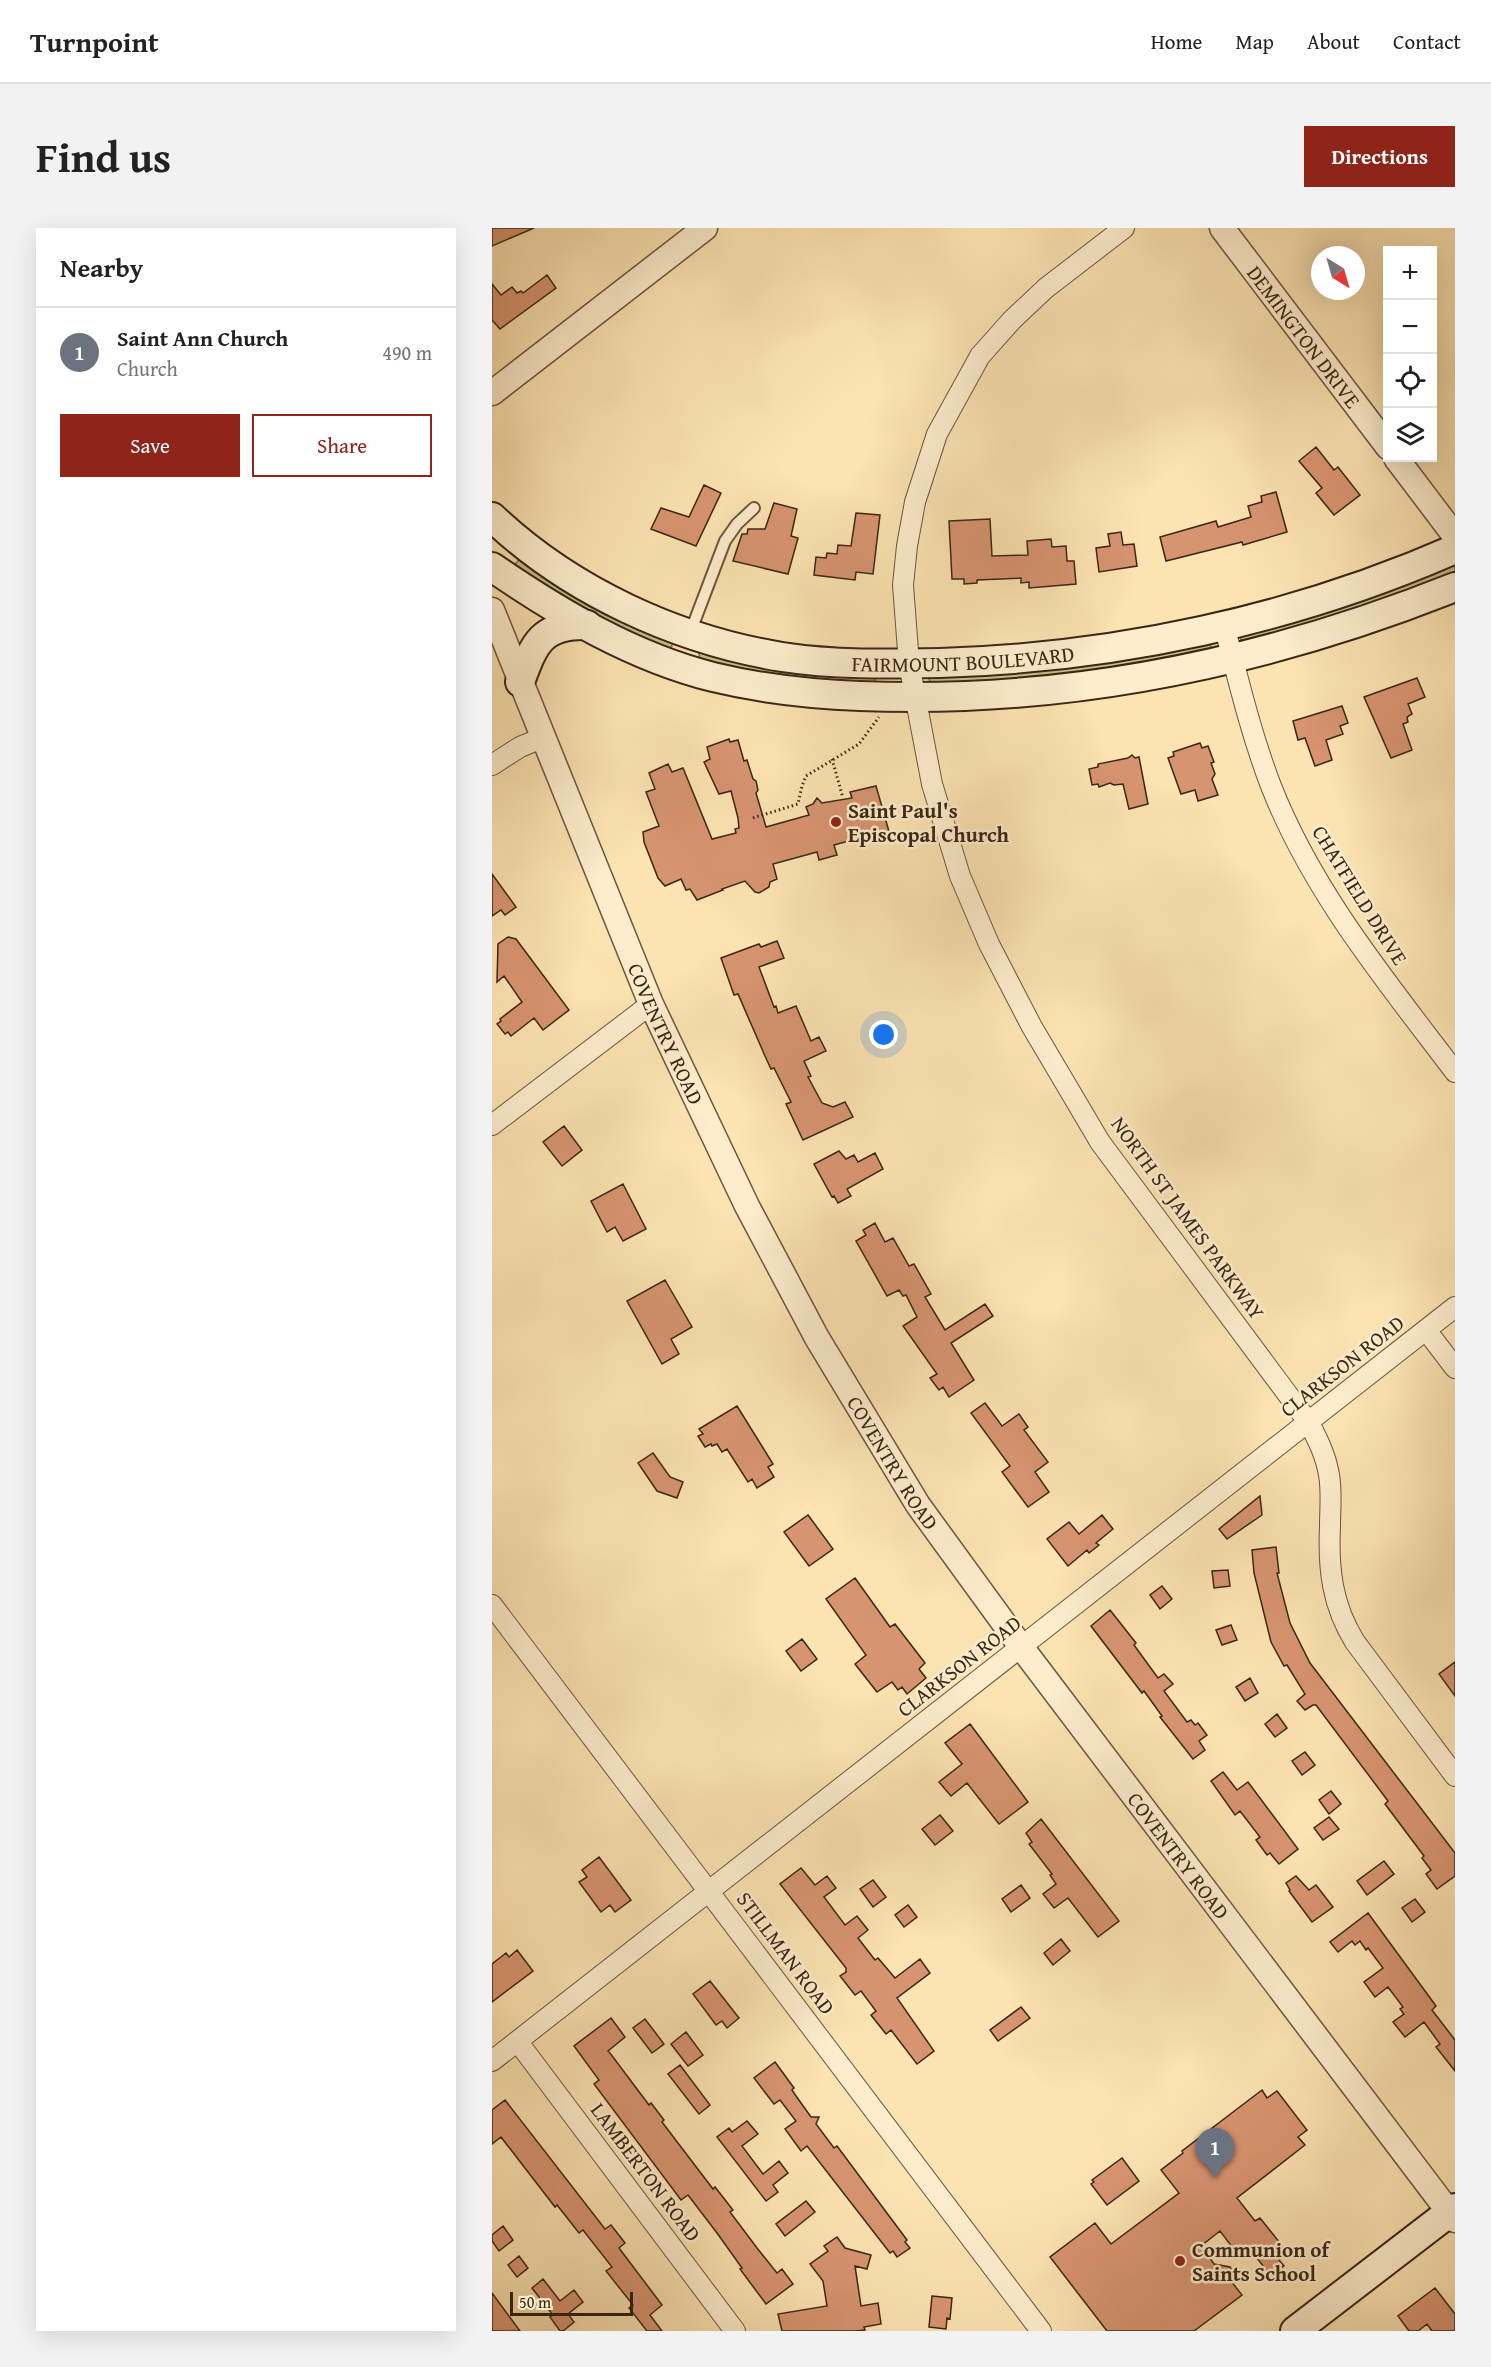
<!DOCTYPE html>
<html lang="en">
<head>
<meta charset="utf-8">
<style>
	body { margin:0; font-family:"Gentium Book Plus",serif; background:#f2f2f2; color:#222 }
	.controls { position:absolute; right:18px; top:18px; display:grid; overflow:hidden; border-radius:0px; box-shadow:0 6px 24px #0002 }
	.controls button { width:54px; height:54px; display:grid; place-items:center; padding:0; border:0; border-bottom:2px solid #e0e0e0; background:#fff; color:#222; font:30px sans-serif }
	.compass { position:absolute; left:819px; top:18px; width:54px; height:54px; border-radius:50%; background:#fff; box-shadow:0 6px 24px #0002; rotate:143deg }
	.scale { position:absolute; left:18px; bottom:15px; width:123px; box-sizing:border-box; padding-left:6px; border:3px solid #3b2614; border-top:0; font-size:16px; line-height:21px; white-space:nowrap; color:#3b2614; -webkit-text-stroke:4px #fdedcd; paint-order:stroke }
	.you { position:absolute; left:392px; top:807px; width:21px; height:21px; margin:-15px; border:4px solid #fff; border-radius:50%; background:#1a73e8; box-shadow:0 0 0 9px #1a73e833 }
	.badge { display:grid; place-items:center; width:39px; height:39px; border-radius:50%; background:#8f2418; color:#fff; font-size:20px; font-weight:700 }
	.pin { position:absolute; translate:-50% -50px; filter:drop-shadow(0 2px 3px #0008) }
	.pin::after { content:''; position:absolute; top:32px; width:21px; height:18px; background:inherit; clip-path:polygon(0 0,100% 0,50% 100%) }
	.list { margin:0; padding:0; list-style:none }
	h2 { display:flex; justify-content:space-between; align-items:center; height:78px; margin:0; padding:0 24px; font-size:26px }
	h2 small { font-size:20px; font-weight:400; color:#767676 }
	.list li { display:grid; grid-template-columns:39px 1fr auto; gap:18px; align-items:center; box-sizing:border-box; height:90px; padding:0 24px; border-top:2px solid #e0e0e0 }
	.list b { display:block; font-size:22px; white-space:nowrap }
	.list p { margin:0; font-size:20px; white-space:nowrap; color:#767676 }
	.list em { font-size:20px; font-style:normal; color:#767676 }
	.actions { display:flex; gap:12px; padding:18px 24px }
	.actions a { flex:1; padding:14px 0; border:2px solid #8f2418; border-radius:0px; text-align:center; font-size:21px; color:#8f2418 }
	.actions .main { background:#8f2418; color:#fff }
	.icon { flex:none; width:33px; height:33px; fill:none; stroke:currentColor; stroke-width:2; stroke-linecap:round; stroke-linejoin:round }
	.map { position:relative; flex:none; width:963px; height:2103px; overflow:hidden; border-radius:0px }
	header { display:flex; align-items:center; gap:36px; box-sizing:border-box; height:84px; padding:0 30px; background:#fff; border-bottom:2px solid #e0e0e0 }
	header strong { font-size:28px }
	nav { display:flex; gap:33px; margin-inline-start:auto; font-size:21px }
	.intro { display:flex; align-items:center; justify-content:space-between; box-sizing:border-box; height:144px; padding:0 36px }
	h1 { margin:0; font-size:42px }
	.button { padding:15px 27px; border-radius:0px; background:#8f2418; color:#fff; font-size:21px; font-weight:700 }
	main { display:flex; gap:36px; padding:0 36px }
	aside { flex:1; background:#fff; border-radius:0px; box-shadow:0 6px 24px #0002 }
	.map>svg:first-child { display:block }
	.green { fill:#c5c288; stroke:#80744e; stroke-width:1.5 }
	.building { fill:#d79470; stroke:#3b2614; stroke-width:1.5 }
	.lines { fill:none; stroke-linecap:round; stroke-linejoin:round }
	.service-casing { stroke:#6b553c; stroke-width:14 }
	.minor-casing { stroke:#6b553c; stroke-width:22 }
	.tertiary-casing { stroke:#6b553c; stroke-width:27 }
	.secondary-casing { stroke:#3b2614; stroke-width:32 }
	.path { stroke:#3b2614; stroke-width:3; stroke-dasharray:1.5 3; stroke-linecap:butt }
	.service { stroke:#fdedcd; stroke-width:10 }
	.minor { stroke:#fdedcd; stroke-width:20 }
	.tertiary { stroke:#fdedcd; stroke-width:24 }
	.secondary { stroke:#fdedcd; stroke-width:28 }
	.poi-dot { fill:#8f2418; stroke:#fdedcd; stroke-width:2 }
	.labels { text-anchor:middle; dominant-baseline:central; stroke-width:5; stroke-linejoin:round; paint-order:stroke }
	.street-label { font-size:21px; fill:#3b2614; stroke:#fdedcd }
	.poi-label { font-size:21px; font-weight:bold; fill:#3b2614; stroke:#fdedcd; text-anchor:start }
</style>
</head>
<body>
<header>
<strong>Turnpoint</strong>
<nav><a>Home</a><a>Map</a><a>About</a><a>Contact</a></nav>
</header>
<div class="intro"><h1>Find us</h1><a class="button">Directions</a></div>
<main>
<aside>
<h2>Nearby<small></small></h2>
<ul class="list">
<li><span class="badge" style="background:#6b7280">1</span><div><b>Saint Ann Church</b><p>Church</p></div><em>490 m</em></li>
</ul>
<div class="actions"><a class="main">Save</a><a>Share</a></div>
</aside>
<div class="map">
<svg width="963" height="2103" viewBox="0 0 963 2103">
	<rect width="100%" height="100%" fill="#fce3b2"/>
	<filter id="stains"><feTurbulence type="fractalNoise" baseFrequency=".00333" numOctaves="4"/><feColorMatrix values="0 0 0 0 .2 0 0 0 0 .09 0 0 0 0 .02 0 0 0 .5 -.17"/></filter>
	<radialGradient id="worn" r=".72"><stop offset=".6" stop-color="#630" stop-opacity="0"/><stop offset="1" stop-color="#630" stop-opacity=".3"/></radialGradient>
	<path class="green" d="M32,325L180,414V418L177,421L142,412L21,339Z
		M963,332V352L751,416L748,409L750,404Z
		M717,414L721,424L631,445L439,459L437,450L439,446Z
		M212,422L383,444V461H349L208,432L207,425Z"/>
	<path class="building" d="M0,0H42L0,18Z
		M55,47L64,60L8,101L0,92V56L9,67L20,59L25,65L29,63L31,65Z
		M824,219L842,242L846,239L868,267L842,287L824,265L830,260L807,233Z
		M212,257L229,265L204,318L159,301L169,280L197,289Z
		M784,264L795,304L751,317L750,314L674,333L668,309L724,293L726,299L759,289L756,278L770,274L769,268Z
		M282,275L305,281L299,308L306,310L296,346L241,333L250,306H255L256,301H273Z
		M364,285L388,287L381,346L364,344L363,352L322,347L324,329L334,330L335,325L345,326L346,317L359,318Z
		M498,291L500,328L536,327L535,313L559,311L560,319L574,318L575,333H582L584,356L537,360V354L529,355V350L485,352V355L472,356V351H460L457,293Z
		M629,304L631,317L642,316L645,338L607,344L604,320L618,318L616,306Z
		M925,450L933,469L916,476L920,486L915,489L916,494L911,496L920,522L899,530L872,469Z
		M850,478L856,495L848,498L851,506L834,512L840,532L823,538L813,510L806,512L801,493Z
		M237,511L238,514L246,512L252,533L255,532L261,551L264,553L266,562L264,565L274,599L317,587L314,579L321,576L325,570L330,575L360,570L358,564L384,558L398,607L377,612L375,608L342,617L345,627L327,632L325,624L281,636L285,651L278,654L277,659L267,665L263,664L253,653L230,661L231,662L205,672L198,661L194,662L189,651L173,658L166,650L152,614L151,604L167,598L154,564L163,561L157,545L176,536L180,544L191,540L220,611L244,605L243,601L247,600L246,590L239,563L227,566L212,534L218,531L215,519Z
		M708,515L710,520L716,518L722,534L719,535L723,546L720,551L726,567L706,573L703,562L689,566L676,530L682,528L681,524Z
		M640,527L643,530L647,529L656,576L637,581L631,556L622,557L618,555L607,559L606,556L600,557L597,541L606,539V536L636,530Z
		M0,646L24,679L13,687L9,682L0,688Z
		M16,709L24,711L77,782L51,802L42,790L19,808L16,804L13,806L5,796L9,793L8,791L30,774L12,748L5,754L6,716Z
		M285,713L292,730L267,739L282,779L284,778L286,785L304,778L319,813L327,809L334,823L312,833L319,848L316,849L330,875L341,879L353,874L361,889L311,912L294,876L299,874L282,840L279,841L273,828L246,766L242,767L229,730L267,716L269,719Z
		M72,898L90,922L70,938L51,914Z
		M347,923L354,931L362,927L366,934L383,925L391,941L355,961L359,968L346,975L342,968L340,969L322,936Z
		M131,956L154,1001L131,1013L123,999L115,1004L99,973Z
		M383,995L393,1014L401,1010L417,1038L422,1036L439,1066L433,1069L453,1102L493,1076L501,1088L459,1115L482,1152L457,1169L451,1159L447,1162L438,1150L445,1146L411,1098L425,1089L414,1067L411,1068L407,1062L395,1068L364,1013L374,1007L371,1002Z
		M173,1052L200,1099L179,1111L187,1126L170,1136L135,1073Z
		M493,1175L510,1198L527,1186L536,1199L532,1202L556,1234L543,1244L557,1264L536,1279L510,1244L518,1238L479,1185Z
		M245,1178L281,1236L276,1239L282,1249L265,1260L260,1251L256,1254L235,1221L230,1224L225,1216L220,1218L219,1216L213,1219L206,1208L211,1206L207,1201Z
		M161,1225L178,1249L191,1254L185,1270L165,1263L146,1235Z
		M768,1268L770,1287L735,1311L727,1301Z
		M316,1287L341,1321L317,1338L292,1304Z
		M610,1287L621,1301L604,1315L607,1317L597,1325L595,1322L576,1338L555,1311L577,1294L587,1306Z
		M784,1319L787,1345H785L798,1395L818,1435L963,1625V1648L945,1661L934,1646L939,1642L930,1630L932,1628L893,1576L896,1573L824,1477H821L813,1482L805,1473L813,1466L795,1437L792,1438L779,1414L762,1345L760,1322Z
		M736,1342L738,1358L722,1360L720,1343Z
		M363,1350L398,1399L403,1396L433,1435L427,1441L434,1450L415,1466L410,1459L406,1462L400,1454L385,1464L363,1436L374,1427L334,1371Z
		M670,1358L680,1371L668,1381L658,1367Z
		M618,1382L644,1415L642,1417L666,1450L672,1446L681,1456L672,1463L695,1494L699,1492L703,1497L706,1495L715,1507L707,1513L713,1522L701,1531L668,1489L670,1488L652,1463L650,1465L599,1398Z
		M739,1397L745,1412L730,1417L724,1402Z
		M310,1411L325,1431L309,1443L294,1423Z
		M963,1434V1468L947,1446Z
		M758,1450L766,1465L753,1473L744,1459Z
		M785,1486L795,1500L783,1509L773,1496Z
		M478,1496L536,1574L507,1596L475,1555L459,1568L447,1554L470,1536L453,1515Z
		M813,1524L823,1537L810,1547L800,1533Z
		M731,1544L745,1562L756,1554L806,1621L787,1636L778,1625L775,1627L764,1612L768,1609L748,1583L743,1587L719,1553Z
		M839,1563L849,1576L837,1586L827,1572Z
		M448,1587L461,1603L443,1617L430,1601Z
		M837,1589L847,1601L831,1612L822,1600Z
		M549,1591L627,1693L606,1709L576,1670L562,1680L551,1666L564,1656L558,1647L560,1646L537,1616L540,1614L534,1605Z
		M107,1629L139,1672L123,1684L118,1677L109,1684L87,1654L95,1649L90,1642Z
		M892,1633L902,1646L875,1667L865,1653Z
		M309,1640L323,1657L335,1648L344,1660L332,1669L353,1697L365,1688L376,1702L366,1710L383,1732L386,1730L403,1750L428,1731L438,1745L405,1770L442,1823L425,1836L399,1802L394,1806L379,1787L384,1783L369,1763L363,1767L348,1748L354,1744V1740L288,1656Z
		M804,1648L817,1662L824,1657L841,1679L820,1694L797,1663L798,1662L794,1655Z
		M381,1652L394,1669L381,1679L368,1661Z
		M529,1657L538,1670L519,1684L510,1671Z
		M923,1671L933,1684L920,1694L910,1680Z
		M416,1677L425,1689L412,1699L403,1687Z
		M876,1685L944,1778L940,1782L963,1812V1843L944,1819L948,1816L932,1794L913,1809L901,1794L912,1786L908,1781L911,1779L896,1759L883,1769L872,1754L891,1740L876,1720L874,1722L868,1713L863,1717L860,1713L846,1724L838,1714Z
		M569,1711L578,1723L561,1737L552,1725Z
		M25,1722L41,1743L0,1774V1736L14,1725L17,1729Z
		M218,1753L247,1790L235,1800L230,1793L224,1797L201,1766Z
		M529,1779L538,1790L506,1813L498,1802Z
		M119,1790L133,1809L116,1823L118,1825L157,1877L159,1875L172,1892L170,1894L221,1961L223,1959L241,1982L238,1984L265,2020L285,2045L290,2041L301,2056L274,2076L248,2041L250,2040L225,2005L196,1967L189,1972L102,1856L107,1852L82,1818Z
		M153,1791L172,1816L160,1825L141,1800Z
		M194,1804L211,1827L196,1838L179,1816Z
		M283,1834L302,1860L300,1862L304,1868L319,1889H327L324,1896L342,1920L345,1918L415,2012L413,2014L418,2020L405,2029L401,2023L398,2025L315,1918L309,1923L293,1901L304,1893L288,1872L282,1876L262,1850Z
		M188,1837L218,1877L207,1886L176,1846Z
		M770,1862L775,1870L785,1863L815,1902L806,1909L813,1917L745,1970L763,1993L768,1990L796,2025L787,2032L792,2038L779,2048L757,2020L747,2028L728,2003L709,2018L722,2036L738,2039L741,2044L739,2053L750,2067L702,2103H615L558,2029L603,1995L619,2016L687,1965L669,1942L691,1925L690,1923Z
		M13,1872L113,2001L119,1997L133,2015L127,2020L170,2077L158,2087L170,2103H155L137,2080L141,2077L114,2043L120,2039L91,2002L87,2005L65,1977L63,1979L9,1909L0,1916V1882Z
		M255,1893L266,1906L250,1918L271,1946L287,1933L296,1945L281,1957L286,1964L274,1973L225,1909L237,1900L240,1904Z
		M630,1930L647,1953L615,1977L599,1956L602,1954L600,1952Z
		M314,1973L323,1984L293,2008L284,1996Z
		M11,1998L21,2012L7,2023L0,2013V2007Z
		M345,2009L353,2020L379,2027L375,2041L363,2038L369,2078L386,2075L389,2096L372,2099L373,2102L364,2103H290L286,2086L335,2078L331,2053L318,2036L336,2023L332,2018Z
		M27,2028L36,2040L25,2049L16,2037Z
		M51,2051L68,2073L82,2062L91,2074L76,2086L82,2094L71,2103H68L58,2089L61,2087L40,2060Z
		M943,2060L963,2086V2103H940L935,2096L926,2103H917L906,2088Z
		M0,2065L28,2103H0Z
		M440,2068L460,2070L458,2091L455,2090L454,2101L437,2099Z"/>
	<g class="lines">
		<g class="service-casing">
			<path id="service" d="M198,405L233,313L245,296L262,280"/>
		</g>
		<g class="minor-casing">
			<path id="minor" d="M632,0L554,60L520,92L488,128L445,206L423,274L415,318L411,357L417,436L440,556L468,648L497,716L540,799L608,914L817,1195C826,1212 834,1228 837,1247C840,1263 838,1281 838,1298C836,1341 840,1377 863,1414L963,1548
				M732,397C746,451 759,506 779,558C821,665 895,754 963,844
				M0,537L28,519L52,509
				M0,897L159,776
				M934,1102L963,1140
				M0,1377L549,2103
				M26,1814L243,2103
				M0,1833L963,1079"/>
		</g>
		<g class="tertiary-casing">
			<g id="tertiary">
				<path id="s1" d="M730,0L896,219"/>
				<path d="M0,165L213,0"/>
				<path d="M904,230L963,308"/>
				<path id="s2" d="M0,382L159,776L255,978L325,1110L426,1277L530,1420L963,1992"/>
			</g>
		</g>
		<g class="secondary-casing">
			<g id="secondary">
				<path id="s3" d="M0,289C78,363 185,412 290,429C342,437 396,436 448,435C624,430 801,392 963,321"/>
				<path d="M0,339C67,385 141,429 221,449C287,465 353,469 421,469C608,469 790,428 963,359"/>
				<path d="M28,454C42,416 49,396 95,397"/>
				<path d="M803,2103L963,1980"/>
			</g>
		</g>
		<path class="path" d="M340,531L351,570
			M261,590L306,576L310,558L314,548L367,516L387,489"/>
		<use href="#service" class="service"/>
		<use href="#minor" class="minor"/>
		<use href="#tertiary" class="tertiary"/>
		<use href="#secondary" class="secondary"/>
	</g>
	<g class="poi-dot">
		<circle cx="344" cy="594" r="6"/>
		<circle cx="688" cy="2033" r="6"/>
	</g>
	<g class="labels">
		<g class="street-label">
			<text stroke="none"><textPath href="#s1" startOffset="136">DEMINGTON DRIVE</textPath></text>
			<text stroke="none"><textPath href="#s3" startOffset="508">FAIRMOUNT BOULEVARD</textPath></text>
			<text transform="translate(868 667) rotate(58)">CHATFIELD DRIVE</text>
			<text stroke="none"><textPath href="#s2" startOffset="458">COVENTRY ROAD</textPath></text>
			<text transform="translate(696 990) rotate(54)">NORTH ST JAMES PARKWAY</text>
			<text transform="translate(850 1138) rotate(-38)">CLARKSON ROAD</text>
			<text stroke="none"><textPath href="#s2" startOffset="944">COVENTRY ROAD</textPath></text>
			<text transform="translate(467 1438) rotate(-38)">CLARKSON ROAD</text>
			<text stroke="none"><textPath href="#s2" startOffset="1430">COVENTRY ROAD</textPath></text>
			<text transform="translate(294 1725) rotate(53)">STILLMAN ROAD</text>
			<text transform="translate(154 1944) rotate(53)">LAMBERTON ROAD</text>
		</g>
		<g class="poi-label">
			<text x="356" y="582">Saint Paul's<tspan x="356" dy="24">Episcopal Church</tspan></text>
			<text x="700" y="2021">Communion of<tspan x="700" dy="24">Saints School</tspan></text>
		</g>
	</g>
	<rect width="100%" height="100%" filter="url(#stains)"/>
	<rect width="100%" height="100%" fill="url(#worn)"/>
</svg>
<div class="controls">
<button>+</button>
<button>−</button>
<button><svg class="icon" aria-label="locate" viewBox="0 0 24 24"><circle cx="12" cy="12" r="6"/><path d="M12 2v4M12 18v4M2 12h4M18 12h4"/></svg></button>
<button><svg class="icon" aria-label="layers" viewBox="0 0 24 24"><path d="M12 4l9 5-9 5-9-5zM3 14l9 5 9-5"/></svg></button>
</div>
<svg class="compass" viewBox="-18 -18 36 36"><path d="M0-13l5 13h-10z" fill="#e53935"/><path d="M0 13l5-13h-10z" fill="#767676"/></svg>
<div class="scale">50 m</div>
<div class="you"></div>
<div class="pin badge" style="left:723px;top:1950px;background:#6b7280">1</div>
</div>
</main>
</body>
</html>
